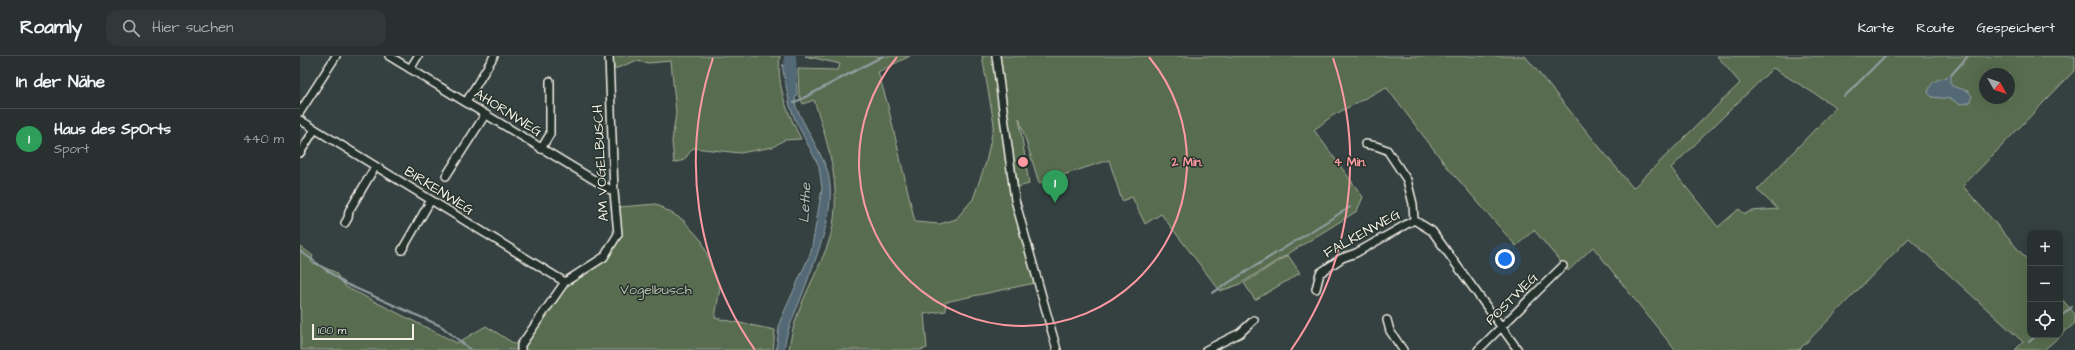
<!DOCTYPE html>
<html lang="de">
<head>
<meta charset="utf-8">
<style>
	body { margin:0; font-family:"Architects Daughter",sans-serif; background:#303838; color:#f1f3f6 }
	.controls { position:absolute; right:12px; bottom:12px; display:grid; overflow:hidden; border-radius:8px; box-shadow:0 4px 16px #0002 }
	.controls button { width:36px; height:36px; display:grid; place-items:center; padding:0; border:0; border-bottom:1px solid #444b4c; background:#283030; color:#f1f3f6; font:20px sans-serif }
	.compass { position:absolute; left:1679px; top:12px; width:36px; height:36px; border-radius:50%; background:#283030; box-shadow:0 4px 16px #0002; rotate:130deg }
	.scale { position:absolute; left:12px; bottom:10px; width:102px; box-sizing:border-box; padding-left:4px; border:2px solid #f4f1e8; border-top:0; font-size:11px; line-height:14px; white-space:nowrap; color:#f4f1e8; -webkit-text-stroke:3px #26332d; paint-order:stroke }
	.you { position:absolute; left:1205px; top:203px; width:14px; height:14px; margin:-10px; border:3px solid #fff; border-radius:50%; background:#1a73e8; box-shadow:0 0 0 6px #1a73e833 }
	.badge { display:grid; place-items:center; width:26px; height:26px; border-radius:50%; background:#bca0f2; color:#fff; font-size:13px; font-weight:700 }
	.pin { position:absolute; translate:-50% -33px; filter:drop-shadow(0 1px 2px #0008) }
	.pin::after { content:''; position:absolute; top:21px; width:14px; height:12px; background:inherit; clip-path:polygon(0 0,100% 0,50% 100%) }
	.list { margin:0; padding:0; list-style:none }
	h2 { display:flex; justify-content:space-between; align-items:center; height:52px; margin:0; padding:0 16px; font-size:17px }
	h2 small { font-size:13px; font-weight:400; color:#a5a9ab }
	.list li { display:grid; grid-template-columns:26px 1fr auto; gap:12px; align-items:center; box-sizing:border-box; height:60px; padding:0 16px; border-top:1px solid #444b4c }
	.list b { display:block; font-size:15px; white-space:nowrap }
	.list p { margin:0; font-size:13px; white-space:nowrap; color:#a5a9ab }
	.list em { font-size:13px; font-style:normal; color:#a5a9ab }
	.icon { flex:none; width:22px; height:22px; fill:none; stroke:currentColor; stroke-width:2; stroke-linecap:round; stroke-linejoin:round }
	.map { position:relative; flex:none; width:1775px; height:294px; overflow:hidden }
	header { display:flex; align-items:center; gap:24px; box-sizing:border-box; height:56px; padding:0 20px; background:#283030; border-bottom:1px solid #444b4c }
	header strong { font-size:19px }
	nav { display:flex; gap:22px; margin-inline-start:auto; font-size:14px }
	.search { width:280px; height:36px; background:#303838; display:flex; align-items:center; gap:10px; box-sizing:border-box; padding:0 14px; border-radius:12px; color:#a5a9ab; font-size:15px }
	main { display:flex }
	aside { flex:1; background:#283030 }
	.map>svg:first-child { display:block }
	.green { fill:#586d50; stroke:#a6af9c; fill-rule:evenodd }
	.water { fill:#526a76; stroke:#93a0a4 }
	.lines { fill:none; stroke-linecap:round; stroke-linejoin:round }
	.stream { stroke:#93a0a4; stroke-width:2 }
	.river { stroke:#526a76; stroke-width:12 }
	.street-casing { stroke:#f4f1e8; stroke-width:10 }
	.street { stroke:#26332d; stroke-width:7 }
	.ring { fill:none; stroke:#ff9aa2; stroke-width:2 }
	.labels { text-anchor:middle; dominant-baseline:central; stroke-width:3; stroke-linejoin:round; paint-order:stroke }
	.street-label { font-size:14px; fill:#f4f1e8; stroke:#26332d }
	.park-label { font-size:14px; fill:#b6bcab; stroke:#26332d }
	.water-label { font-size:15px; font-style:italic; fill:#b3bbba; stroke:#26332d }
	.centre { fill:#ff9aa2; stroke:#26332d; stroke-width:2 }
	.ring-label { font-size:12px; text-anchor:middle; font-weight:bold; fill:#ff9aa2; stroke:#26332d; stroke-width:3; stroke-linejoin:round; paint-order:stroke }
</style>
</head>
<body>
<header>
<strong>Roamly</strong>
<div class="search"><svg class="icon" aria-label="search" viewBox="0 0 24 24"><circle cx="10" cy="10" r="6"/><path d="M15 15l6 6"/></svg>Hier suchen</div>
<nav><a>Karte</a><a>Route</a><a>Gespeichert</a></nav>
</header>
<main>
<aside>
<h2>In der Nähe<small></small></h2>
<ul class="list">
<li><span class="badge" style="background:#2e9e5b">1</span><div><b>Haus des SpOrts</b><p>Sport</p></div><em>440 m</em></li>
</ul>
</aside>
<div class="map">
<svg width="1775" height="294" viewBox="0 0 1775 294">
	<rect width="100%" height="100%" fill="#354040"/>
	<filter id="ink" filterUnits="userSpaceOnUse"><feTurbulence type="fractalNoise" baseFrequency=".025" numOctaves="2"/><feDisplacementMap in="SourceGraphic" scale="8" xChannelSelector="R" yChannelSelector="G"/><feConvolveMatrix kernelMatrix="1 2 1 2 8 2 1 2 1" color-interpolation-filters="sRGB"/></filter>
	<g filter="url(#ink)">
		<path class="green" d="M307,0H480C476,30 488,58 501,83L484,84L473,91L440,97L393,92L384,104L374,107L372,85L376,57L371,5L349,7L335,5L315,13Z
			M505,0H610L578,16L587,46L615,166L640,168L656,163L673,143L686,106L694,68L682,0H693L712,145L735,227L645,246L646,255L624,258L627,292L621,294H489C493,256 515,223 528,188C545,139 529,91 514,44L503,48L499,39L498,13L538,14L540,8Z
			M698,0H1225L1333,132L1440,27L1417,0H1775V14L1663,130L1730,207V279H1760V241L1775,258V267L1744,294H1715L1723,286L1609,182L1499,294H1375L1293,191L1268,215L1234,174L1216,190L1148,112L1086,31L1032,60L1014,74L1063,141L1057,155L938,229L920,235L861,158L845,168L832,141L822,145L809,104L739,127L719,62L729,128L718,131ZM1473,12L1536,51L1457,134L1478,153L1451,155L1445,158L1439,153L1418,171L1371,112ZM1685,18H1709V42H1685Z
			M356,148L383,164L402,185L420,232L415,262L475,274L473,294H224V290L263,229L306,203L320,180L319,151Z
			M0,190L13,200L11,206L35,216L46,231L157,287L186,270L218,290L217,294H1Z
			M988,199L1000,217L955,244L944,227Z"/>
		<path class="water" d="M482,9H492L496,13L497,39L495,43L496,51C505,70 516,89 525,108C541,146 517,198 504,234C497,254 486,273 484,294H476L480,265L511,196L522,133L519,110L495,64L490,50Z
			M1652,18L1650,26L1652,30L1668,35L1672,40L1669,47L1659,48L1651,43L1632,41L1628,37C1632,20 1640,26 1652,18Z"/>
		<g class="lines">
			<path class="stream" d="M1652,18L1668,0
				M1544,41L1585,0
				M494,47L583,0
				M0,195L46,228L141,270L171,294
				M912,237L1050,151
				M1760,261L1772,251
				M1729,286L1737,279"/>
			<path class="river" d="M490,0L491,25"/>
			<g class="street-casing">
				<path id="street" d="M89,0L314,136
					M696,0L715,144L757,294
					M110,13L118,0
					M166,46L194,0
					M0,56L36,0
					M0,64L265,226
					M1065,88L1076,90L1087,94L1107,124L1113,148L1114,164
					M241,93L250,78V25
					M0,97L15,73
					M146,120L185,59
					M45,167L48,162L49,155L75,111
					M102,194L131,144
					M1016,233L1020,217L1042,202L1056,197L1114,164L1132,175L1218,294
					M1087,264L1090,275L1103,294
					M221,294V289L265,226L304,201L318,178L314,136L309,0
					M906,294L940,277L954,264
					M1178,294L1263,210"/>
			</g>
			<use href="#street" class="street"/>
		</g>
	</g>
	<g class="ring">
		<path d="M849 1A164 164 0 1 1 597 1"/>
		<path d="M455 294A327 327 0 0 1 413 2M1033 2A327 327 0 0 1 991 294"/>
	</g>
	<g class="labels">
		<g class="street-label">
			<text transform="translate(208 57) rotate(32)">AHORNWEG</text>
			<text transform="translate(301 107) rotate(-93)">AM VOGELBUSCH</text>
			<text transform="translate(139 135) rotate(32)">BIRKENWEG</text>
			<text transform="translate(1062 178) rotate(-29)">FALKENWEG</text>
			<text transform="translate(1212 243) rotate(-45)">POSTWEG</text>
		</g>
		<g class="park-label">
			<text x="356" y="234">Vogelbusch</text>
		</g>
		<g class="water-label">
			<text transform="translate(505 147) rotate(-87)">Lethe</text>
		</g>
	</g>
	<circle cx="723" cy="106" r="6" class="centre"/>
	<g class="ring-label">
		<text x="887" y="110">2 Min.</text>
		<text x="1050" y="110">4 Min.</text>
	</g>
</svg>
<div class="controls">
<button>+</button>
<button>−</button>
<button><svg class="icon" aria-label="locate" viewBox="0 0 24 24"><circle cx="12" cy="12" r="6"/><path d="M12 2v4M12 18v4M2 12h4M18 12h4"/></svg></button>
</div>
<svg class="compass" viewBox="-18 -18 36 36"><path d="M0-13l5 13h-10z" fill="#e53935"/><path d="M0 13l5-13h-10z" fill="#a5a9ab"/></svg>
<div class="scale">100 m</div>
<div class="you"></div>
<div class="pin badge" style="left:755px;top:147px;background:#2e9e5b">1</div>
</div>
</main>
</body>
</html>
